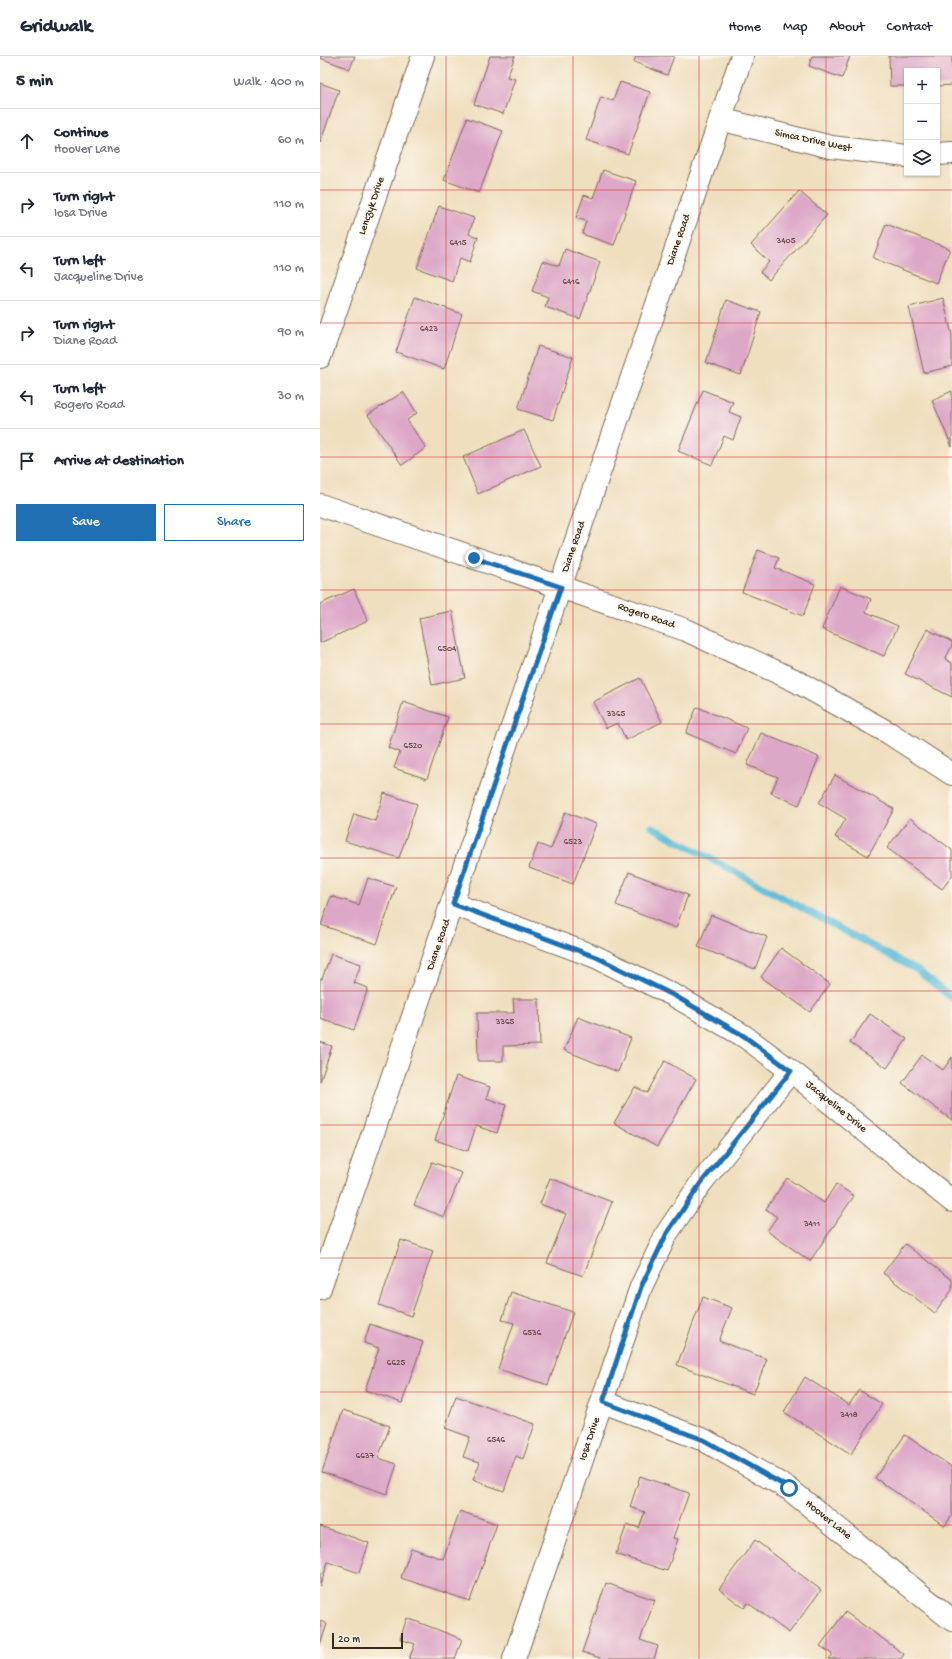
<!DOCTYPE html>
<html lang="en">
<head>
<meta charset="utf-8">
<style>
	body { margin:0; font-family:"Gochi Hand",sans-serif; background:#f6f6f7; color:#1f2937 }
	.controls { position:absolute; right:12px; top:12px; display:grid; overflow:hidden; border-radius:0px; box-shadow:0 1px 3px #0004 }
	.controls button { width:36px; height:36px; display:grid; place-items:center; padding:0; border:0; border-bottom:1px solid #e0e1e3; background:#fff; color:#1f2937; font:20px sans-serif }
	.scale { position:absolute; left:12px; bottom:10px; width:71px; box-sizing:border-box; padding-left:4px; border:2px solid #3b2a1e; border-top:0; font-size:11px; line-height:14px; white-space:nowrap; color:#3b2a1e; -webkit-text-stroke:3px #fbf7ec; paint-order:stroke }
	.stop { position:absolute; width:12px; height:12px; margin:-9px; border:3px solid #1f6fb2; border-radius:50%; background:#fff }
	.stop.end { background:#1f6fb2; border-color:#fff; box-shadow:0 1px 4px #0008 }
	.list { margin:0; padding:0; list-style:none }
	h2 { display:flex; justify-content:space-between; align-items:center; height:52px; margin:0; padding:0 16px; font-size:17px }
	h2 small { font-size:13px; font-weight:400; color:#747a83 }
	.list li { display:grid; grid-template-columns:26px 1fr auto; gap:12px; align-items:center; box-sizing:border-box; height:64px; padding:0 16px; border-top:1px solid #e0e1e3 }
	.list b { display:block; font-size:15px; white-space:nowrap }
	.list p { margin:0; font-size:13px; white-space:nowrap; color:#747a83 }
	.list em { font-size:13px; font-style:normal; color:#747a83 }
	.actions { display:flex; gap:8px; padding:12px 16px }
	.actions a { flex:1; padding:9px 0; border:1px solid #1f6fb2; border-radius:0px; text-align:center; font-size:14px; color:#1f6fb2 }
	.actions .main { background:#1f6fb2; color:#fff }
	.icon { flex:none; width:22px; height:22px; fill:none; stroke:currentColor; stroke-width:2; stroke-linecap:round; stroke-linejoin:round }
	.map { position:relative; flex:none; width:632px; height:1603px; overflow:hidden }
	header { display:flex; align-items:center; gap:24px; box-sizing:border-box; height:56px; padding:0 20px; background:#fff; border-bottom:1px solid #e0e1e3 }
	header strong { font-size:19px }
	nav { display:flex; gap:22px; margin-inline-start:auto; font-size:14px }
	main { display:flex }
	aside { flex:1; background:#fff }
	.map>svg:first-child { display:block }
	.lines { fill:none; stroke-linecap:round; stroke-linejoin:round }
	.stream { stroke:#5abbd8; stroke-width:7 }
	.building { fill:#dda8c7 }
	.street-casing { stroke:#7a6956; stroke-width:24 }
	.secondary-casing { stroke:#7a6956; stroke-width:24 }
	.street { stroke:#fff; stroke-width:22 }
	.secondary { stroke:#fff; stroke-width:22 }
	.route { stroke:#1f6fb2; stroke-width:5 }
	.grid { fill:none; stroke:#d62828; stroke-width:1; stroke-opacity:0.55 }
	.labels { text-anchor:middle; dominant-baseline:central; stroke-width:4; stroke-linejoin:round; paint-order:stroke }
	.number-label { font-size:9px; fill:#644a48 }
	.street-label { font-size:11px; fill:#3b2a1e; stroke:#fbf7ec }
</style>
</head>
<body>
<header>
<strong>Gridwalk</strong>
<nav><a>Home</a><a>Map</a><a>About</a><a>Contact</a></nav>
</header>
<main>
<aside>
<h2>5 min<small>Walk · 400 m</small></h2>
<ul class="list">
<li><svg class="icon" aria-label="ahead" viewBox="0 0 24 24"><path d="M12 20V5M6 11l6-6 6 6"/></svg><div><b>Continue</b><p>Hoover Lane</p></div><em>60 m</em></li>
<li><svg class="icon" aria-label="right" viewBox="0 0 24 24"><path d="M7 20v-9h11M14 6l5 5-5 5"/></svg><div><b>Turn right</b><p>Iosa Drive</p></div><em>110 m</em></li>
<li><svg class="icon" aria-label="left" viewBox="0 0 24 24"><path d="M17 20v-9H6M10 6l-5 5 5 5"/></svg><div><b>Turn left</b><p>Jacqueline Drive</p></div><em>110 m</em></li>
<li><svg class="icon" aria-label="right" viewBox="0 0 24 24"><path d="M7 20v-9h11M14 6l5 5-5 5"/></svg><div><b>Turn right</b><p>Diane Road</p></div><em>90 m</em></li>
<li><svg class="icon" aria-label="left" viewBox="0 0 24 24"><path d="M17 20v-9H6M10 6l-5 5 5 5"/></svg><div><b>Turn left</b><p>Rogero Road</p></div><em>30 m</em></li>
<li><svg class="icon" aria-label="arrive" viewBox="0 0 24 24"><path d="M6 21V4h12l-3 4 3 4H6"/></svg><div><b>Arrive at destination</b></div></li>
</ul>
<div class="actions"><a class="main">Save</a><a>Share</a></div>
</aside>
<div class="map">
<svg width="632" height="1603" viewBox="0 0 632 1603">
	<rect width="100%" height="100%" fill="#fbf7ec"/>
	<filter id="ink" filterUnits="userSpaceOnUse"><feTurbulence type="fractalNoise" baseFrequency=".025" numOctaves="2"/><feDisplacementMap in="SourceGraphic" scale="8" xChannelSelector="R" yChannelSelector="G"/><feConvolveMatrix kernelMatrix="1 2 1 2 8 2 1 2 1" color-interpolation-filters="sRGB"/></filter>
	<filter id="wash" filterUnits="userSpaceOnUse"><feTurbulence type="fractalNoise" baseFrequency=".012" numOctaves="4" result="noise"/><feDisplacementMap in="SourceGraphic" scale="16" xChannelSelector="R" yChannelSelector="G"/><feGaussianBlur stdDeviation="0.9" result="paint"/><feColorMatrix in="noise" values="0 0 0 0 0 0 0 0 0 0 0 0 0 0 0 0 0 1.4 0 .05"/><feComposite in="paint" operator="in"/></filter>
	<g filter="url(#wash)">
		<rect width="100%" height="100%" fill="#f0dfbf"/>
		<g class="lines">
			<path class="stream" d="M332,771L597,914L632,942"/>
		</g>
		<g id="blocks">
			<path class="building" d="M0,0H35L30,13L0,2Z
				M170,0H195L187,21L195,23L183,58L154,48Z
				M316,0H354L347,19L314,6Z
				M492,0H530L522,22L489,10Z
				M569,0H632V29L617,30V15H587V30H570Z
				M300,26L330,36L308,98L266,84L281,41L293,45Z
				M0,27L19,34L0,87Z
				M147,62L183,75L159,137L124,124Z
				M283,114L316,125L294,189L262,178L266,165L256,162L264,139L273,142Z
				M479,135L507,159L449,224L440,216L449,206L431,189Z
				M119,150L154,162L149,178L158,181L150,206L140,202L132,225L97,212Z
				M566,168L630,193L616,227L553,202Z
				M245,193L280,206L260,263L225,251L228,241L212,235L223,205L239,210Z
				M95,241L142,258L124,313L76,296Z
				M623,242L632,279V310L604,317L589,251Z
				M406,244L441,256L421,319L386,307Z
				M218,290L253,301L233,364L198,353Z
				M383,334L413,346L409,356L421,361L413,384L404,380L392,409L358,395Z
				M632,335V391L612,344Z
				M83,336L97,357L87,364L106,392L82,409L48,359Z
				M204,374L221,410L158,438L143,401Z
				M438,494L459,502L455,512L495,528L483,560L422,536Z
				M520,530L551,543L546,556L578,570L564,600L502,573Z
				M34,533L48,565L0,587V548Z
				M132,555L145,622L112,629L99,562Z
				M607,573L632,586V590L625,603L632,607V641L585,618Z
				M320,622L342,666L306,684L298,667L286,672L273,646Z
				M83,646L128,661L107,723L74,712L80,696L68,692Z
				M377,651L427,672L416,698L366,677Z
				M441,677L499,701L479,749L451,737L458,721L427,709Z
				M515,719L574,753L548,800L515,781L526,763L499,747Z
				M64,737L97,748L79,802L25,785L34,758L55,765Z
				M245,756L276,768L253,828L209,812L218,788L231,793Z
				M590,762L632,794V820L622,833L567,792Z
				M309,816L368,839L356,872L296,849Z
				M48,822L76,831L57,888L1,869L11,840L39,849Z
				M391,859L447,881L435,913L378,891Z
				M461,892L510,928L490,956L441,921Z
				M11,898L41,908L34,927L48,932L34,974L0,962V923H2Z
				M193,943H219L220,989L183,990V1005H158L157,957H194Z
				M550,958L587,983L567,1012L530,987Z
				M258,961L311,982L298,1016L244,994Z
				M0,986L12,990L0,1026Z
				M602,999L623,1014L632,1001V1064L582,1027Z
				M345,1005L376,1023L337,1091L294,1067L315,1031L327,1037Z
				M136,1020L170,1031L166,1042L186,1049L177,1077L156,1070L148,1095L115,1084Z
				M112,1106L142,1117L124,1161L94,1149Z
				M230,1122L292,1146L263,1220L227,1207L246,1158L220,1148Z
				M467,1122L504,1147L516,1128L534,1140L490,1205L447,1175L457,1161L446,1153Z
				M81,1184L113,1195L91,1260L59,1249Z
				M585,1188L632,1224V1234L615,1257L563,1217Z
				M191,1236L253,1256L228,1329L178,1313L194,1267L182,1264Z
				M383,1241L412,1252L399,1285L447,1303L433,1338L357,1309Z
				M50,1268L103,1286L82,1347L45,1334L59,1292L44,1287Z
				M485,1321L529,1349L539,1334L562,1348L531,1398L464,1356Z
				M136,1340L215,1368L203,1403L196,1400L184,1435L153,1424L160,1406L143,1401L150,1381L125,1372Z
				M23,1354L70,1370L58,1402L77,1408L67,1438L2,1416Z
				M585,1379L632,1411V1459L625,1470L555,1422Z
				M320,1420L369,1437L353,1482L358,1483L347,1515L296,1498L307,1468L319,1472L325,1456L310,1451Z
				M140,1455L177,1468L150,1545L81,1522L91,1492L123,1503Z
				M0,1470L49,1487L39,1517L8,1506L0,1530Z
				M435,1484L501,1534L469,1577L428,1547L424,1552L399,1533Z
				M286,1527L335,1544L320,1584L338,1590L334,1603H283L262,1596Z
				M525,1556L584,1598L581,1603H508L512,1598L500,1590Z
				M87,1562L142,1583L135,1603H89L95,1588L80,1583Z
				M0,1565L7,1568L0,1589Z"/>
		</g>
	</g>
	<g filter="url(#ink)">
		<use href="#blocks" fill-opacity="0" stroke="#7a6956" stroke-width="1"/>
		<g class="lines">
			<g class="street-casing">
				<path id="street" d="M400,63L511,91L587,100
					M617,98L632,97
					M0,301L103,0
					M133,848L276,901L355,940L424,980L471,1015L632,1145
					M0,1232L422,0
					M283,1346L384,1384L469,1433L632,1564
					M194,1603L321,1231L347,1177L381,1127L471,1015"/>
			</g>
			<g class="secondary-casing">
				<path id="secondary" d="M0,449L366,574L474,624L569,677L632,718"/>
			</g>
			<use href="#street" class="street"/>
			<use href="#secondary" class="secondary"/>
		</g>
	</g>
	<g class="lines" filter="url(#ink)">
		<path class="route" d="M154,502L241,531L133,848L276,901L355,940L424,980L471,1015L381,1127L347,1177L321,1231L283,1346L384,1384L469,1432"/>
	</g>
	<path class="grid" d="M126,0V1603M253,0V1603M379,0V1603M506,0V1603M0,134H632M0,267H632M0,401H632M0,534H632M0,668H632M0,802H632M0,935H632M0,1069H632M0,1202H632M0,1336H632M0,1469H632"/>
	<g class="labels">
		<g class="number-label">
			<text x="466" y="185">3405</text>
			<text x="138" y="187">6415</text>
			<text x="251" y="226">6416</text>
			<text x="109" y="273">6423</text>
			<text x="127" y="593">6504</text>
			<text x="296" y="658">3365</text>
			<text x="93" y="690">6520</text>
			<text x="253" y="786">6523</text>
			<text x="185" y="966">3365</text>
			<text x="492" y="1168">3411</text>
			<text x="212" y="1277">6536</text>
			<text x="76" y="1307">6625</text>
			<text x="529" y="1359">3418</text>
			<text x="176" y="1384">6546</text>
			<text x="45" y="1400">6637</text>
		</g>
		<g class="street-label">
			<text transform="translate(493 85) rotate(12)">Simca Drive West</text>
			<text transform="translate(52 150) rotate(-71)">Lenczyk Drive</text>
			<text transform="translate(359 184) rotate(-71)">Diane Road</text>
			<text transform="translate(254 491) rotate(-71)">Diane Road</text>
			<text transform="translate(326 560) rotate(19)">Rogero Road</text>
			<text transform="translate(119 889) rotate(-71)">Diane Road</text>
			<text transform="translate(516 1051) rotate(39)">Jacqueline Drive</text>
			<text transform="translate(270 1383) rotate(-71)">Iosa Drive</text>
			<text transform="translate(508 1464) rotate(39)">Hoover Lane</text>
		</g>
	</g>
</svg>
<div class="controls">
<button>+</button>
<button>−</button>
<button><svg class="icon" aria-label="layers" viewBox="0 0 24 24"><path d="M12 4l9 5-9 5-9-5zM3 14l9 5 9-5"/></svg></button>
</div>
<div class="scale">20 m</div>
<div class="stop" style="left:469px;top:1432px"></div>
<div class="stop end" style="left:154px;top:502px"></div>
</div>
</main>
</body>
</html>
